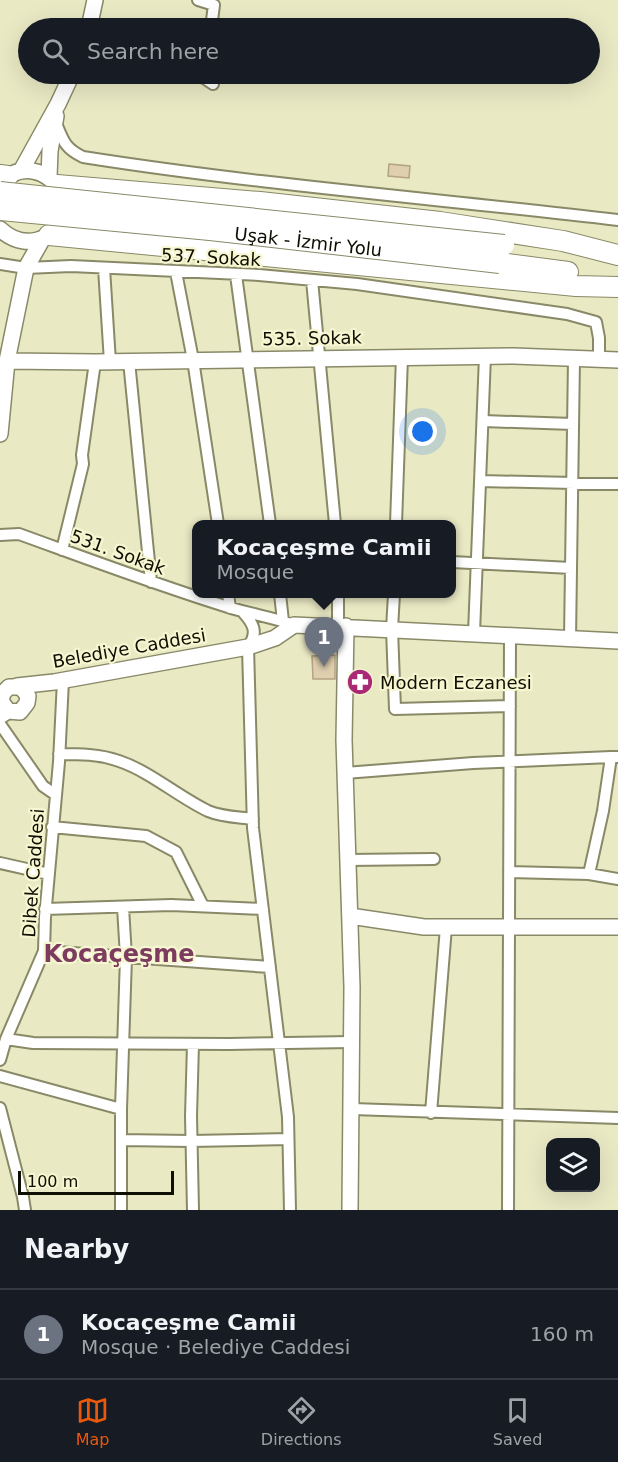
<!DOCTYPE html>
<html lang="en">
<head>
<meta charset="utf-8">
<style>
	body { margin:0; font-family:"DejaVu Sans",sans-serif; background:#242831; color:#f1f3f6 }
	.controls { position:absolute; right:18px; bottom:18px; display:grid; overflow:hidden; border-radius:12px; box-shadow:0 6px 24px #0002 }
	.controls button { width:54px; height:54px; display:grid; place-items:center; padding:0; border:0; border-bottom:2px solid #363941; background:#171b24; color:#f1f3f6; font:30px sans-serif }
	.scale { position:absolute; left:18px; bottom:15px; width:156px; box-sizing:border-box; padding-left:6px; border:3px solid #0f0e03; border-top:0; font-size:16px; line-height:21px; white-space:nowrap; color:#0f0e03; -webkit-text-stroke:4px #f6f6d1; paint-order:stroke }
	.you { position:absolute; left:423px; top:432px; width:21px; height:21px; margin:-15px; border:4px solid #fff; border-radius:50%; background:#1a73e8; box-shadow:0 0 0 9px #1a73e833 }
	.badge { display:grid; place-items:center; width:39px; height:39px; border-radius:50%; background:#ea580c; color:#fff; font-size:20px; font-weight:700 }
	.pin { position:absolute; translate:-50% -50px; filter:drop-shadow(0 2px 3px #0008) }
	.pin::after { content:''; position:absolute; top:32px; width:21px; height:18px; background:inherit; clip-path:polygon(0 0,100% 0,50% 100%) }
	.popup { position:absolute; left:192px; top:520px; width:264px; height:78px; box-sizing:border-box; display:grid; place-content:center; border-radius:12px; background:#171b24; filter:drop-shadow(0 2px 4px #0005); font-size:20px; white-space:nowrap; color:#9ea1a6 }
	.popup b { font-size:22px; color:#f1f3f6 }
	.popup::after { content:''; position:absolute; left:50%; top:100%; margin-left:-12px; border:12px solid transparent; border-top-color:#171b24 }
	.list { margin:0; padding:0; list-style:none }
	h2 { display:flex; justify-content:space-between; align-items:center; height:78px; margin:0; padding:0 24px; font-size:26px }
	h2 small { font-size:20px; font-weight:400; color:#9ea1a6 }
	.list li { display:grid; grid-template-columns:39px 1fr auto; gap:18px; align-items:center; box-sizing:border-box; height:90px; padding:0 24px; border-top:2px solid #363941 }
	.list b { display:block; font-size:22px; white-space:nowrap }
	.list p { margin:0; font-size:20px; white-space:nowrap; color:#9ea1a6 }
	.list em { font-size:20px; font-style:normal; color:#9ea1a6 }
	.icon { flex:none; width:33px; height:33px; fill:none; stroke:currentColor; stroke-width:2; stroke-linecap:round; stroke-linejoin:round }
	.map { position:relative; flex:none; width:618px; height:1210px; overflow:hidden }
	.search { position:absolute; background:#171b24; box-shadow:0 6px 24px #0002; left:18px; right:18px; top:18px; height:66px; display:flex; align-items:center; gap:15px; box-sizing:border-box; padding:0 21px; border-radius:33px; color:#9ea1a6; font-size:22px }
	.sheet { height:168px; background:#171b24 }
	nav { display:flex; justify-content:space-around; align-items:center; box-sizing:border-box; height:84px; border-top:2px solid #363941; background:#171b24; font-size:16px; color:#9ea1a6 }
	nav a { display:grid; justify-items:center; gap:3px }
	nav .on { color:#ea580c }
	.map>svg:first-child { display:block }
	.building { fill:#e0cfae; stroke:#b3a283; stroke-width:1.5 }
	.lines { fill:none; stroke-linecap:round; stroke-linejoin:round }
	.street-casing { stroke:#898968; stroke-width:14 }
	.secondary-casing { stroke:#898968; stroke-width:18 }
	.highway-casing { stroke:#898968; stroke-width:22 }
	.street { stroke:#fff; stroke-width:10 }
	.secondary { stroke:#fff; stroke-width:15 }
	.highway { stroke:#fff; stroke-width:20 }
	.highway-bridge-casing { stroke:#898968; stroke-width:22; stroke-linecap:butt }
	.highway-bridge { stroke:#fff; stroke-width:20 }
	.labels { text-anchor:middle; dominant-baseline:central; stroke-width:4.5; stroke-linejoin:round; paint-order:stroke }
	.street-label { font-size:18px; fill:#0f0e03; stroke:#f6f6d1 }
	.poi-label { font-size:18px; fill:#0f0e03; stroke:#f6f6d1; text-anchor:start }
	.district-label { font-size:24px; font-weight:bold; fill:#7d3c5f; stroke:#f6f6d1 }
</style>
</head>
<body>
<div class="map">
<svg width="618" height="1210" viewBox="0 0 618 1210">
	<rect width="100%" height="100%" fill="#e9e9c4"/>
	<path class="building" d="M389,164L410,166L409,178L388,176Z
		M335,655V679H313L312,656Z"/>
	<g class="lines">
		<g class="street-casing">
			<path id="street" d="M198,0L214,5L211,28
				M186,74L204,78L213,84
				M55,121C63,140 64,148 83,157C261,185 440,199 618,220
				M0,264L26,268L71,266L259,275L357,284L567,314L596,322L599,338V360
				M104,268L110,362
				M176,272L193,360L218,524
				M236,275L270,524
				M312,280L335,524
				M129,361L151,582
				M483,421L573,424
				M481,481L618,484
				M396,524L402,357
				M0,535L19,534C88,559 157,585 228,607C250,614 272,617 294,625
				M62,550L83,464L82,455L95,362
				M452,562L571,568
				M228,594L230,608
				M280,594L283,621
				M394,594L392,629L395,709L510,706
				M242,611C253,623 259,632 248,647L253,828L288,1117L290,1210
				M338,626V594
				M474,633L485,356
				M570,639L574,359
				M0,724L43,786L56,795
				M59,754C79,754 100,754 119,761C151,772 177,796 208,811C222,817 238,817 253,819
				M345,773L473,763L611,757
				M52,827L146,836L176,852L203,906
				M348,860L434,859
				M0,863L49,874
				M509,872L589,874L618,879
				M589,874L603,811L611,757H618
				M45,909L171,905L263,909
				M44,951L270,967
				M6,1039L33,1043L229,1044L352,1042
				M193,1044L191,1116L193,1210
				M0,1060L6,1039L44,951L45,917L59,762L63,680
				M0,1076L121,1109
				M0,1108L23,1197L25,1210
				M352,1109L618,1118
				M431,1113L446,927
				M121,1140L191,1141L288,1139
				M121,1210V1109L126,957L123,907
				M508,1210L510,635"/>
		</g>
		<g class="secondary-casing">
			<path id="secondary" d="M89,28L95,0
				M21,171L58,104L72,74
				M49,177L50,151L56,116
				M0,183C20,163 48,168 61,193
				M0,229C14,242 31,245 47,236
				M7,361L95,362L514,356L618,360
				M0,434L7,361L26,268L43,238
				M346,626L344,740L352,987L350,1210
				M17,686L54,682L248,647L275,638L294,625L618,641
				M0,716L8,711L20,712L27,703L28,696L21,687H9L3,693L1,701L8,711
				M350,916L424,927H618"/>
		</g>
		<g class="highway-casing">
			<path id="highway" d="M0,175L8,176
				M57,185L260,202L440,222L563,241L618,255
				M49,235L576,286L618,287
				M500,263L568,272"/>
		</g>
		<use href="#street" class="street"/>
		<use href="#secondary" class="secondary"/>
		<use href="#highway" class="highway"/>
		<g class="highway-bridge-casing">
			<g id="highway-bridge">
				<path d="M0,192L504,245"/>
				<path id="s1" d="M0,210L210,230L500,263"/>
			</g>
		</g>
		<use href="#highway-bridge" class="highway-bridge"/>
	</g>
	<defs>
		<g id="pharmacy-disc" transform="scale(1.35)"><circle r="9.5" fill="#a92977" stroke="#f6f6d1"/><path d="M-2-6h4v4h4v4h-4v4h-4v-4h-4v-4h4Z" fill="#fff"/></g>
	</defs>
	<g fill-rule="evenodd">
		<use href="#pharmacy-disc" x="360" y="682"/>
	</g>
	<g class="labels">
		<g class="street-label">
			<text stroke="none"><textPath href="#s1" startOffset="310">Uşak - İzmir Yolu</textPath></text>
			<text transform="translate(211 257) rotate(3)">537. Sokak</text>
			<text transform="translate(312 338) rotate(-1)">535. Sokak</text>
			<text transform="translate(118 552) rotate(20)">531. Sokak</text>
			<text transform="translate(129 648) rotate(-10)">Belediye Caddesi</text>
			<text transform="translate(33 873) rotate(-86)">Dibek Caddesi</text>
		</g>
		<g class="poi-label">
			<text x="380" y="682">Modern Eczanesi</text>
		</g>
		<g class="district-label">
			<text x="119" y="954">Kocaçeşme</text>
		</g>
	</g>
</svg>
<div class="controls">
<button><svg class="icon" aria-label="layers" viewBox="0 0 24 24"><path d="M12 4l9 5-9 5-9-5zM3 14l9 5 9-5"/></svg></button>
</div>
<div class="scale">100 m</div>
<div class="you"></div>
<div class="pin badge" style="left:324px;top:667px;background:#6b7280">1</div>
<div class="popup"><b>Kocaçeşme Camii</b>Mosque</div>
<div class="search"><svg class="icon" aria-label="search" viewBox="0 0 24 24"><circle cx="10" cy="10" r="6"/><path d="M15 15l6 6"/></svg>Search here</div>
</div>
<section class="sheet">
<h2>Nearby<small></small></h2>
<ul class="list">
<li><span class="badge" style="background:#6b7280">1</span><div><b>Kocaçeşme Camii</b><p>Mosque · Belediye Caddesi</p></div><em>160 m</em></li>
</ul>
</section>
<nav>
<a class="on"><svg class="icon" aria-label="map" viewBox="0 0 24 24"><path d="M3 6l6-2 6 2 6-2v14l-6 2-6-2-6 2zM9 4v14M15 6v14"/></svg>Map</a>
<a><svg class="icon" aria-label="directions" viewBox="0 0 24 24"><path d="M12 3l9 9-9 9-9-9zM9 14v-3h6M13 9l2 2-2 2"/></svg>Directions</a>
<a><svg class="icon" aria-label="saved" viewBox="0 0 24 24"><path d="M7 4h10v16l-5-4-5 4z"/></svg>Saved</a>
</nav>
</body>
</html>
